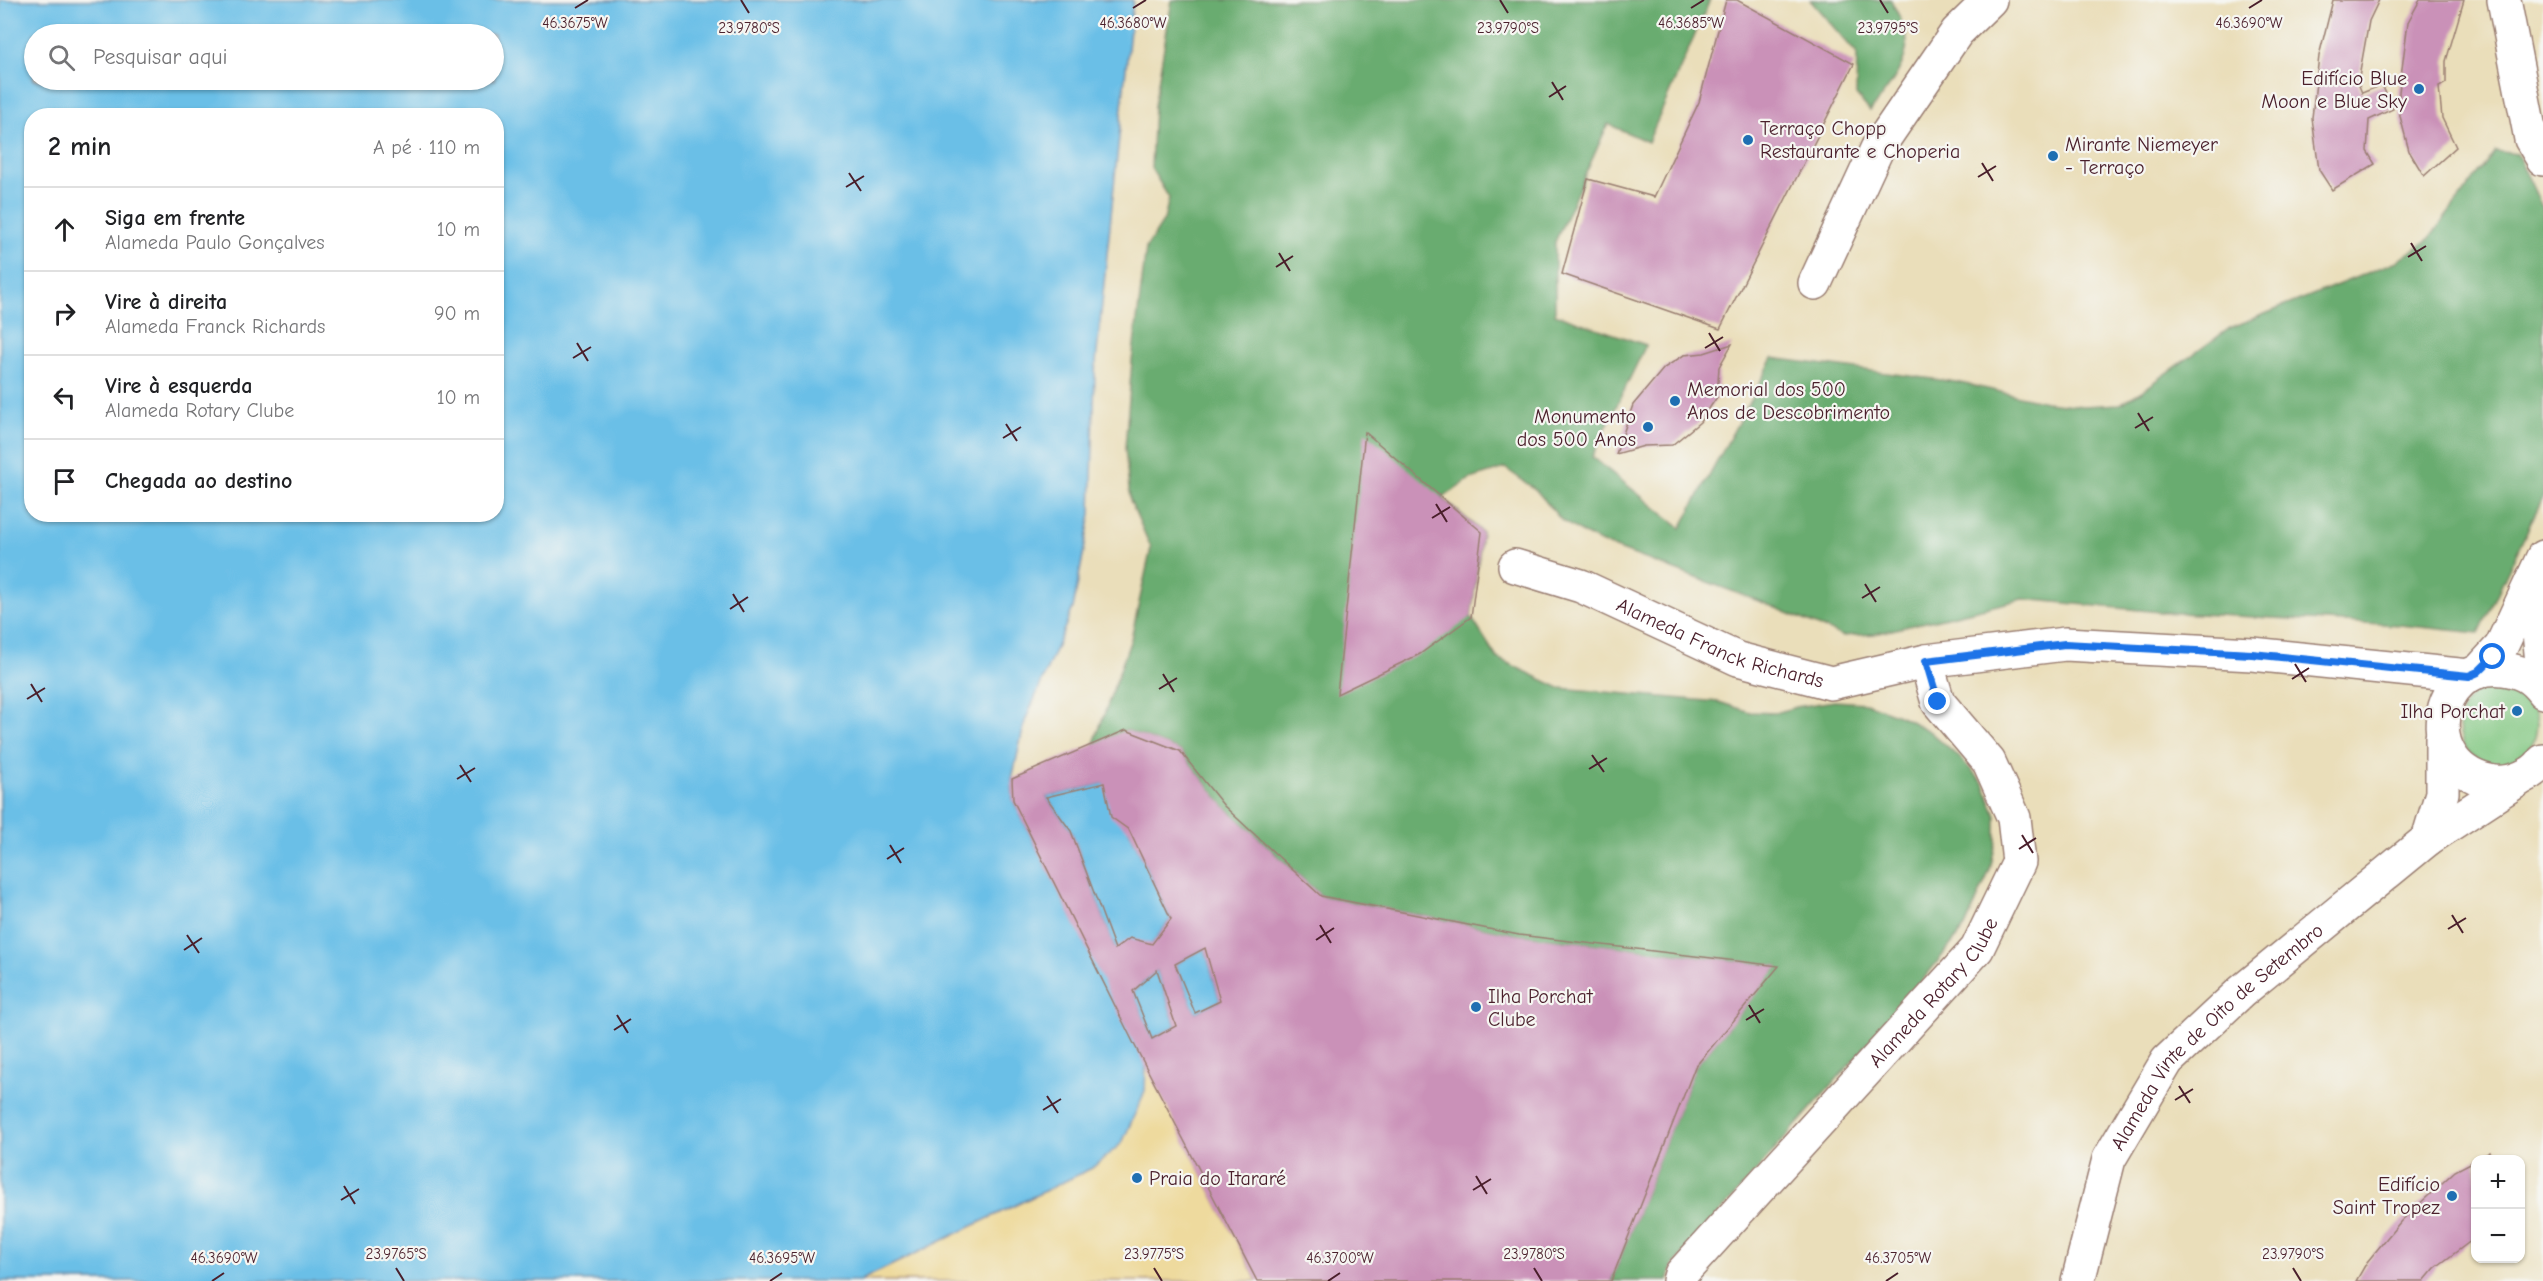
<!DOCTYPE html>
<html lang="pt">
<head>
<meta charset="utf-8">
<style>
	body { margin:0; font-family:"Comic Neue",sans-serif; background:#f2f2f2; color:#202124 }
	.controls { position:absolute; right:18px; bottom:18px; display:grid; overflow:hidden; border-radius:12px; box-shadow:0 2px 4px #0004 }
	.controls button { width:54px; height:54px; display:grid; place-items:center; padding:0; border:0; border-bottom:2px solid #e0e0e0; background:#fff; color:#202124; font:30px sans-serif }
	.stop { position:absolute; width:18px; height:18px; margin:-14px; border:4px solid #1a73e8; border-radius:50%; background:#fff }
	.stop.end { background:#1a73e8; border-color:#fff; box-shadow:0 2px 6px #0008 }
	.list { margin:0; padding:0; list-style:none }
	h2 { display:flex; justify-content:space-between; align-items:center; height:78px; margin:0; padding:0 24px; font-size:26px }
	h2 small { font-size:20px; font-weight:400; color:#757577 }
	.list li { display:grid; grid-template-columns:39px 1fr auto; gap:18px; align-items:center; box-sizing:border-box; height:84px; padding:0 24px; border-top:2px solid #e0e0e0 }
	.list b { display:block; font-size:22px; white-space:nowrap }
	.list p { margin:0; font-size:20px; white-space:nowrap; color:#757577 }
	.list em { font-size:20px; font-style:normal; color:#757577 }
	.icon { flex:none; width:33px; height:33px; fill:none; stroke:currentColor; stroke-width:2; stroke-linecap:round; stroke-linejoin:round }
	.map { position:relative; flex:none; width:2543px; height:1281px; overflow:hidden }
	.search { position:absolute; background:#fff; box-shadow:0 2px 4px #0004; left:24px; top:24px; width:480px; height:66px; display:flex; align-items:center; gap:15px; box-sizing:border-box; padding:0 21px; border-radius:33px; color:#757577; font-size:22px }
	.panel { position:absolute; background:#fff; box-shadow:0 2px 4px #0004; left:24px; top:108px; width:480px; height:414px; border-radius:24px }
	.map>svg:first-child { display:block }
	.green { fill:#82c782; stroke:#667356; stroke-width:1.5 }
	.forest { fill:#69ac70; stroke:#5a664e; stroke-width:1.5 }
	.sand { fill:#eeda9e; stroke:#9c7c64; stroke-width:1.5 }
	.water { fill:#6bbfe7; stroke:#5a6f89; stroke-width:1.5; fill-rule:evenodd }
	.building { fill:#ca91b8; fill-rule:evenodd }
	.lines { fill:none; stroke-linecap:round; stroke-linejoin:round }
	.minor-casing { stroke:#9a7e72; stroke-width:36 }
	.minor { stroke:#fff; stroke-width:33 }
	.route { stroke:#1a73e8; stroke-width:8 }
	.ticks { fill:none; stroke:#4a1f2b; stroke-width:2 }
	.poi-dot { fill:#1f6fb2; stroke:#f6f6f2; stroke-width:2 }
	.labels { text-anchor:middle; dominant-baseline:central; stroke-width:4.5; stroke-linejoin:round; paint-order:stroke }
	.poi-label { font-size:20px; fill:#4a1f2b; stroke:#f6f6f2; text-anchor:start }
	.street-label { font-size:20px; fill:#4a1f2b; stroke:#f6f6f2 }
	.ticks-label { font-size:15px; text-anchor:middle; fill:#4a1f2b; stroke:#f6f6f2; stroke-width:4.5; stroke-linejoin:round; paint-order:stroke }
</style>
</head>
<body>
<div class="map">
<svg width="2543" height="1281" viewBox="0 0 2543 1281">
	<rect width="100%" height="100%" fill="#f6f6f2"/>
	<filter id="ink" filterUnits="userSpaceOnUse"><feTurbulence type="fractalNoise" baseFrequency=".0167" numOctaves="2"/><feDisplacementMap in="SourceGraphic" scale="12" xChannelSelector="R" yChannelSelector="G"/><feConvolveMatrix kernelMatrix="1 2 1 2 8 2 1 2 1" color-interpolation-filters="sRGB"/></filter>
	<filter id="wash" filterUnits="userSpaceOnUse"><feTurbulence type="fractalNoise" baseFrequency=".008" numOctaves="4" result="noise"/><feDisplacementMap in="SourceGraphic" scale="24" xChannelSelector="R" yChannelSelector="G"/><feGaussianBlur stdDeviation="1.35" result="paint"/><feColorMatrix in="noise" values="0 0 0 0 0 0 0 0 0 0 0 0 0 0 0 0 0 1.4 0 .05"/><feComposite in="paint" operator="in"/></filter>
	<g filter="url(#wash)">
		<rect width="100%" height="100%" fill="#eadeba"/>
		<path class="green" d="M2459 725a39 39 0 1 1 78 0a39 39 0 1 1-78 0Z"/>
		<path class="forest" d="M1172,0H1710L1648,142L1608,124L1555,242V314L1646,345L1592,457L1681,528L1773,358L1956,382L2046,402L2083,406L2120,404L2142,391L2230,328L2397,261L2430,238L2495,151L2517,154L2543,209V497L2479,633L2400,625L2160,612L2023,599L1875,634L1842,636L1764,603L1597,541L1562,521L1536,490L1505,468L1470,479L1443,498L1482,532L1471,617L1497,658L1560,688L1719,702L1750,712L1775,713L1796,707L1834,701L1866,703L1901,716L1929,731L1961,759L1984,784L1996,816V842L1990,870L1965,927L1914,991L1672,1267L1668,1281H1611L1695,1067L1778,966L1519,935L1321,896L1224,806L1180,751L1126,730L1093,746L1131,639L1151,548L1130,500L1125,448L1132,361L1146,248L1164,220L1169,198L1151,168L1154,106Z
			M1810,0H1891C1896,11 1904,23 1906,35C1912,61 1885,92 1870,111L1856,95L1857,54Z"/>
		<path class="sand" d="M1146,1065L1257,1281H859L1092,1168Z"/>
		<path class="water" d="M0,0H1133L1095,372L1091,514L1073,608L1025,721L1012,779L1013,800L1146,1065L1145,1091L1122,1143L1092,1168L859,1281H0ZM34,34H494V80H34ZM32,116H496V514H32Z
			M1104,783L1129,830L1171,919L1152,944L1115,949L1071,831L1046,797Z
			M1205,948L1220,1001L1195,1013L1175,964Z
			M1157,970L1176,1026L1152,1039L1133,992Z"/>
		<g id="blocks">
			<path class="building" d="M1726,0H1737L1854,64L1720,329L1562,274L1588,179L1654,197L1699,102Z
				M2333,0H2379L2369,21L2358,83L2362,93L2382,85L2393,109L2369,120L2367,151L2375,164L2332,190L2319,170L2312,118L2319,56Z
				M2420,0H2464L2446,61V83L2439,87L2442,118L2456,147L2424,176L2409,151L2400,116L2399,92L2408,22Z
				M1732,344L1719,367L1717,397L1700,422L1672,445L1644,446L1616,454L1633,405L1664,368L1684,355L1704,353Z
				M1365,432L1482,532L1471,617L1420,654L1337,694Z
				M1126,730L1180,751L1224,806L1321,896L1519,935L1779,966L1695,1067L1611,1281H1257L1134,1044L1013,800L1012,779ZM1104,783L1111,817L1129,830L1171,919L1152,944L1130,938L1115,949L1071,831L1046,797ZM1205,948L1220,1001L1195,1013L1175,964ZM1157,970L1176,1026L1152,1039L1133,991Z
				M2490,1152L2491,1160H2476Z
				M2476,1160V1237L2435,1268L2424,1281H2356L2367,1262L2401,1221L2455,1171Z"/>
		</g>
	</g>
	<g filter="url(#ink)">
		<use href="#blocks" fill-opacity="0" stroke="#9a7e72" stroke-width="1.5"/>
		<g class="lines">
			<g class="minor-casing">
				<g id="minor">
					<path d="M2504,0L2531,139L2543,159"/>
					<path d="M1815,283L1877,149L1957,32L1990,0"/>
					<path id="s1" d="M1515,566L1581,586L1738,659L1831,683L1926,661L2065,644L2252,654L2469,676"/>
					<path d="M2540,583L2536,602L2543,673"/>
					<path d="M2478,672L2501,647L2543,557"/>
					<path d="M2543,692C2533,678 2521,671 2504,669C2433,660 2415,770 2494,782C2511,784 2534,775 2543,761"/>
					<path d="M2428,839L2442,793V738"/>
					<path id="s2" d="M1679,1281L1681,1274L1977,949L2019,862L2014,818L1989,762L1938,702L1926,661"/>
					<path id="s3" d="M2078,1281L2109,1159L2167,1061L2241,992L2428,839L2523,777"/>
				</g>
			</g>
			<use href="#minor" class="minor"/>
		</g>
	</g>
	<g class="lines" filter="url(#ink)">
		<path class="route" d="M1938,702L1926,661L2065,644L2252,654L2469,676L2478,672L2493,657"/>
	</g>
	<path class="ticks" d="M741,0L749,13M1500,0L1508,13M1880,0L1888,13M575,8L588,0M1133,8L1146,0M1691,8L1704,0M2249,8L2262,0M1552,82L1563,100M1549,97L1566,86M1982,163L1993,181M849,173L861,191M1978,177L1996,166M846,187L864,176M2411,243L2422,261M1279,253L1290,271M2408,257L2426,246M1276,267L1293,256M1709,333L1720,351M577,343L588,361M1705,348L1723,337M573,358L591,347M2138,413L2149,431M1006,424L1017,441M2135,428L2153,417M1003,438L1021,427M1436,504L1447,522M1432,518L1450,507M1865,584L1876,602M733,594L744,612M1862,598L1880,587M730,609L748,597M2295,664L2306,682M1163,674L1174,692M2292,679L2309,668M31,684L42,702M1159,689L1177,678M27,699L45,688M1592,755L1604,772M460,765L471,782M1589,769L1607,758M457,779L475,768M2022,835L2033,853M890,845L901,863M2019,849L2036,838M887,859L904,848M2452,915L2463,933M1320,925L1331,943M2448,929L2466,918M187,935L199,953M1316,940L1334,928M184,950L202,938M1749,1005L1760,1023M617,1015L628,1033M1746,1020L1764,1009M614,1030L631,1019M2179,1086L2190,1103M1047,1096L1058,1113M2175,1100L2193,1089M1043,1110L1061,1099M1476,1176L1487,1194M344,1186L355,1204M1473,1190L1491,1179M341,1200L359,1189M396,1268L404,1281M1154,1268L1162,1281M1534,1268L1542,1281M2293,1268L2301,1281M212,1281L224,1273M770,1281L782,1273M1328,1281L1340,1273M1886,1281L1898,1273"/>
	<g class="poi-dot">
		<circle cx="2419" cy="89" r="6"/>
		<circle cx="1748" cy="140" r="6"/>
		<circle cx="2053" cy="156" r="6"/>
		<circle cx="1675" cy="401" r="6"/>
		<circle cx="1648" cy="427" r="6"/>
		<circle cx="2517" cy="711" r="6"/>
		<circle cx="1476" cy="1007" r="6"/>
		<circle cx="1137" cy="1178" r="6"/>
		<circle cx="2452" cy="1196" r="6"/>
	</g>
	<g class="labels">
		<g class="poi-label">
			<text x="2407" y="78" text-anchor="end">Edifício Blue<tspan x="2407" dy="23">Moon e Blue Sky</tspan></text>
			<text x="1760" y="128">Terraço Chopp<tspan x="1760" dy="23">Restaurante e Choperia</tspan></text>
			<text x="2065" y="144">Mirante Niemeyer<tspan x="2065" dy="23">- Terraço</tspan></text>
			<text x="1687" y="389">Memorial dos 500<tspan x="1687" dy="23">Anos de Descobrimento</tspan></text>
			<text x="1636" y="416" text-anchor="end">Monumento<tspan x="1636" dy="23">dos 500 Anos</tspan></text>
			<text x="2505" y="711" text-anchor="end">Ilha Porchat</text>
			<text x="1488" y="996">Ilha Porchat<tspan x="1488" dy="23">Clube</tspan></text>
			<text x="1149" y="1178">Praia do Itararé</text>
			<text x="2440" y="1184" text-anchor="end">Edifício<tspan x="2440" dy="23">Saint Tropez</tspan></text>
		</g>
		<g class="street-label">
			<text stroke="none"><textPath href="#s1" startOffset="220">Alameda Franck Richards</textPath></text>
			<text stroke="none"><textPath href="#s2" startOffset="386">Alameda Rotary Clube</textPath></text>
			<text stroke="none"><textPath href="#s3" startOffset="291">Alameda Vinte de Oito de Setembro</textPath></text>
		</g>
	</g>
	<g class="ticks-label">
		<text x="575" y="28">46.3675°W</text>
		<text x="1133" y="28">46.3680°W</text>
		<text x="2249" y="28">46.3690°W</text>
		<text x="1691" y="28">46.3685°W</text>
		<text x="749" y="33">23.9780°S</text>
		<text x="1508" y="33">23.9790°S</text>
		<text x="1888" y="33">23.9795°S</text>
		<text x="396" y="1259">23.9765°S</text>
		<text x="1154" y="1259">23.9775°S</text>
		<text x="1534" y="1259">23.9780°S</text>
		<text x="2293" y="1259">23.9790°S</text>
		<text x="224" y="1263">46.3690°W</text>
		<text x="782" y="1263">46.3695°W</text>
		<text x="1340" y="1263">46.3700°W</text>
		<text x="1898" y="1263">46.3705°W</text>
	</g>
</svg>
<div class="controls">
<button>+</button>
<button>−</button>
</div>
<div class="stop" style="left:2493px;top:657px"></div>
<div class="stop end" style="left:1938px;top:702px"></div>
<div class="search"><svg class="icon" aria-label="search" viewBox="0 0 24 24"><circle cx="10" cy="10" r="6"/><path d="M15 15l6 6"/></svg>Pesquisar aqui</div>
<section class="panel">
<h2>2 min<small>A pé · 110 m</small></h2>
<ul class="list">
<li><svg class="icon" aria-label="ahead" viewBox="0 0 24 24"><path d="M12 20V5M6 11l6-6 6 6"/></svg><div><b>Siga em frente</b><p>Alameda Paulo Gonçalves</p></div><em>10 m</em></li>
<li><svg class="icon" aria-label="right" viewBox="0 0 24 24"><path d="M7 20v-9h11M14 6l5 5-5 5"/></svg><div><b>Vire à direita</b><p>Alameda Franck Richards</p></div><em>90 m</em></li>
<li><svg class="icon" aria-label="left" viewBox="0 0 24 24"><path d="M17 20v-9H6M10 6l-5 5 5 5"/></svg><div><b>Vire à esquerda</b><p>Alameda Rotary Clube</p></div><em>10 m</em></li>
<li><svg class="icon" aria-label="arrive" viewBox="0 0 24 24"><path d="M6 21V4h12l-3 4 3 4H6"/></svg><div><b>Chegada ao destino</b></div></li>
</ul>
</section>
</div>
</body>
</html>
